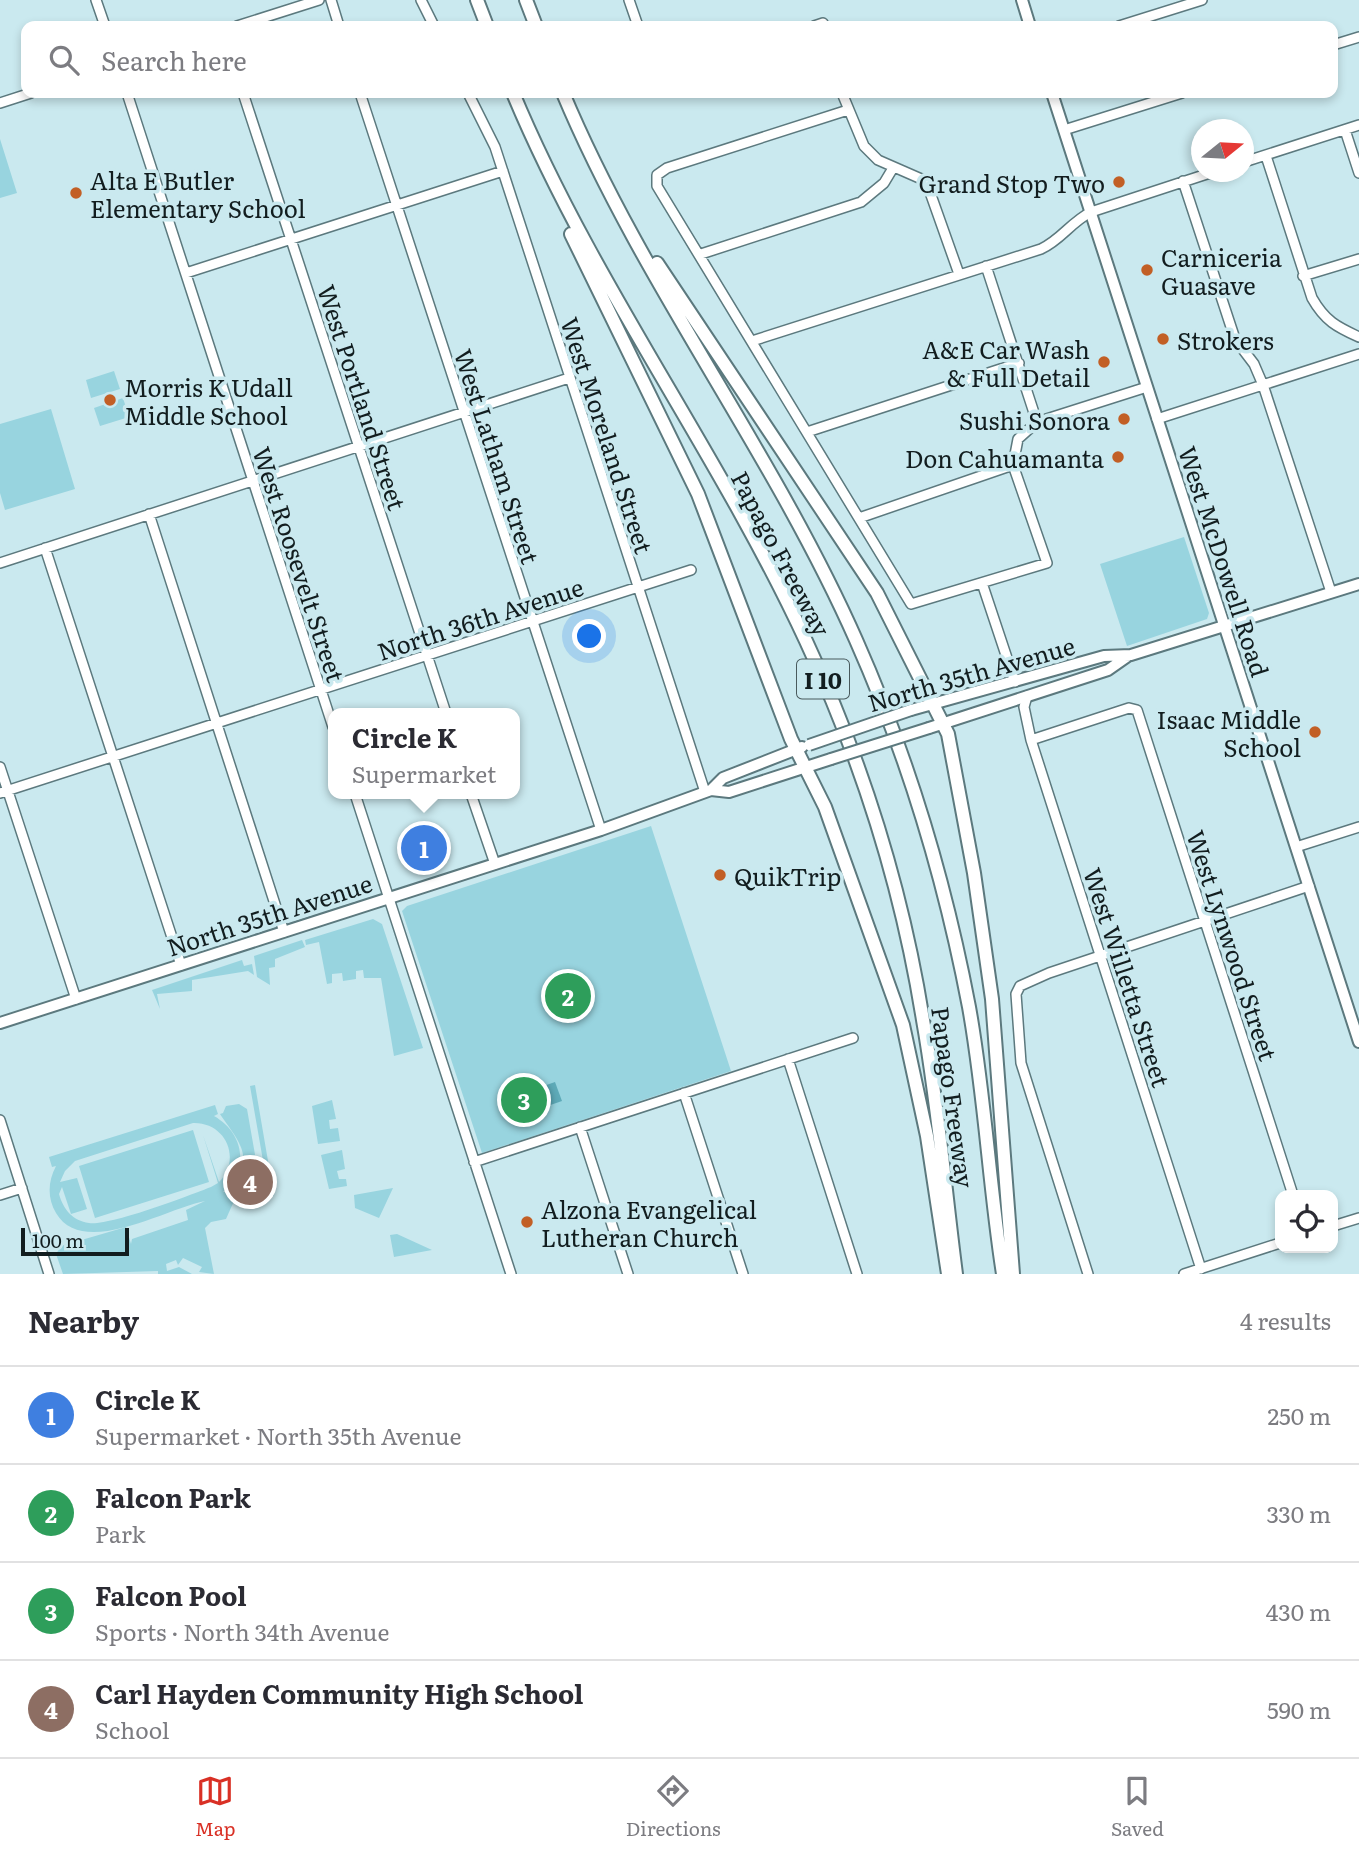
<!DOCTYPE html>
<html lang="en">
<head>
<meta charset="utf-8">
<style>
	body { margin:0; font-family:Literata,serif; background:#f7f7f7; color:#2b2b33 }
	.controls { position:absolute; right:21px; bottom:21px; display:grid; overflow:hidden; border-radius:14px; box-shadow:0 4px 10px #0003 }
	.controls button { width:63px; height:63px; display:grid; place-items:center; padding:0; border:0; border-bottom:2px solid #e1e1e2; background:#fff; color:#2b2b33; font:35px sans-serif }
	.compass { position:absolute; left:1191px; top:119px; width:63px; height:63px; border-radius:50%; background:#fff; box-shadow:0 4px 10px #0003; rotate:72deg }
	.scale { position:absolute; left:21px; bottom:18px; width:108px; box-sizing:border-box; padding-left:7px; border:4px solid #121d1f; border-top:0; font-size:19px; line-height:24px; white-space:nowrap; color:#121d1f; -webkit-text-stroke:5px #cae9ef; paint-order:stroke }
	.you { position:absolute; left:590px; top:637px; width:24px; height:24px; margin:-18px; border:5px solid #fff; border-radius:50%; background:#1a73e8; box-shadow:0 0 0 10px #1a73e833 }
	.badge { display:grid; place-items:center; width:46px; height:46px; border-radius:50%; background:#d93025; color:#fff; font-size:23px; font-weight:700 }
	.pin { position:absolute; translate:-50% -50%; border:4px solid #fff; box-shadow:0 2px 7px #0006 }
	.popup { position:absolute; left:328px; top:708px; width:192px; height:91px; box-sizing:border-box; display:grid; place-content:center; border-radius:14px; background:#fff; filter:drop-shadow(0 2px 5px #0005); font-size:23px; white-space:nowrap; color:#7c7c81 }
	.popup b { font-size:26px; color:#2b2b33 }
	.popup::after { content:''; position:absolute; left:50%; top:100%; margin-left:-14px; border:14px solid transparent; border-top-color:#fff }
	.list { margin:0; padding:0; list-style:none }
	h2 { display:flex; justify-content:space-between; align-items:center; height:91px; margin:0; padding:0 28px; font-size:30px }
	h2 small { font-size:23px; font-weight:400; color:#7c7c81 }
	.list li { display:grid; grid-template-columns:46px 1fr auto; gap:21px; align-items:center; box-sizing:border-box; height:98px; padding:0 28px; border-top:2px solid #e1e1e2 }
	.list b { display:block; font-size:26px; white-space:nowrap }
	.list p { margin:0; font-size:23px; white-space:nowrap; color:#7c7c81 }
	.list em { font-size:23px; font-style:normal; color:#7c7c81 }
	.icon { flex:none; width:38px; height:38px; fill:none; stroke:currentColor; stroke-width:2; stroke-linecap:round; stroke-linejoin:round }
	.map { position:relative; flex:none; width:1359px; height:1274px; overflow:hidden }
	.search { position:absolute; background:#fff; box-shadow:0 4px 10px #0003; left:21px; right:21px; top:21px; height:77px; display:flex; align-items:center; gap:18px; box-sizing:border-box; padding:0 24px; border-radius:14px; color:#7c7c81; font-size:26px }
	.sheet { height:483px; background:#fff }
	nav { display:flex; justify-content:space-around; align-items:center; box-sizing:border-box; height:98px; border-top:2px solid #e1e1e2; background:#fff; font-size:19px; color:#7c7c81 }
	nav a { display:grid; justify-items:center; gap:4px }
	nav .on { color:#d93025 }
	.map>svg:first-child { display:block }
	.green { fill:#98d4df; fill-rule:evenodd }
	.water { fill:#5eaab8 }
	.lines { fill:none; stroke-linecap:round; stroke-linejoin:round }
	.minor-casing { stroke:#5c797e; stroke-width:12 }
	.major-casing { stroke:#5c797e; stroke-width:14 }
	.highway-casing { stroke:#5c797e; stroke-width:16 }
	.minor { stroke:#fff; stroke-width:9 }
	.major { stroke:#fff; stroke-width:10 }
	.highway { stroke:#fff; stroke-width:12 }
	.major-bridge-casing { stroke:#5c797e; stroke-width:14; stroke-linecap:butt }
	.major-bridge { stroke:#fff; stroke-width:10 }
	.poi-dot { fill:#c25f25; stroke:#cae9ef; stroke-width:2.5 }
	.labels { text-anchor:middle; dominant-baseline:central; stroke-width:7; stroke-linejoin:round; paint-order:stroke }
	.shield { fill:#cae9ef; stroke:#495a5d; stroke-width:2 }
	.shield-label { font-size:23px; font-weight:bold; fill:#121d1f }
	.poi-label { font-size:24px; fill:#121d1f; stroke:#cae9ef; text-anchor:start }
	.street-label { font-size:24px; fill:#121d1f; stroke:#cae9ef }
</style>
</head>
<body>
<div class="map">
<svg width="1359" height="1274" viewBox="0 0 1359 1274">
	<rect width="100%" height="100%" fill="#cae9ef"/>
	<path class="green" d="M0,139L17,193L0,198Z
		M114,371L120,389L91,398L86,380Z
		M123,398L129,417L100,426L94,408Z
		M51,409L75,489L5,510L0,493V424Z
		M1184,537L1209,613L1207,619L1127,646L1100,564Z
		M651,826L731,1071L482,1153L402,911L407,906Z
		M373,919L382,924L423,1048L394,1056L381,978H364L363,970L356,971V979L343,981L342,973L332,974V983L327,984L319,942L306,945L305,940Z
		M302,940L305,947L275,959V967L269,968L270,985L257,977L254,956Z
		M242,960L244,966L252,964L254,975L248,971L192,980V991L157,994L160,1009L152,990Z
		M255,1085L274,1196L269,1195L250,1086Z
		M332,1100L336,1119L329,1120L330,1129L338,1128L340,1141L318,1144L312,1106Z
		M239,1104L247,1109L257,1166L254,1176L234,1198L228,1190C258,1158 238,1141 220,1114L223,1113L226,1106Z
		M215,1105L218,1114L214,1116C244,1133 250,1169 223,1192H227L234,1201L226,1219L211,1222L205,1228L214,1274L199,1272L202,1267L183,1258L178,1265L176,1260L166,1264L167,1271L179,1267L192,1274H158V1271L63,1274L56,1254L61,1246L126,1227L131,1244L132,1239L188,1220L186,1210L205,1201C167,1208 83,1259 56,1213C47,1198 48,1181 56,1166L52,1167L49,1157ZM193,1123C226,1122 242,1159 219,1182L203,1135L218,1183L211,1187C188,1196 110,1226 89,1223C73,1221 63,1209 59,1194L62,1187L71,1214L87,1209L77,1178L60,1182L65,1171L75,1161Z
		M193,1130L209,1182L95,1218L79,1166Z
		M342,1150L345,1169L337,1171L339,1179H346L347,1186L329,1189L321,1155Z
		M393,1188L379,1218L355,1208L354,1195Z
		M397,1234L432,1250L394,1257L390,1235Z"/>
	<path class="water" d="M555,1082L562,1101L510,1119L504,1100Z"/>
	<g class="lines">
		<g class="minor-casing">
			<path id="minor" d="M96,0L105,26
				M331,0L339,26
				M421,0L434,26
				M629,0L638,26
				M237,26L319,0
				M814,26L823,23L824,26
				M1119,26L1202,0
				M1333,45L1359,37
				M127,93L333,727
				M243,93L446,713
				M360,93L601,830
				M468,93L495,147L705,792
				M842,93L864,146L878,160L926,181L959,274
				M0,103L31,93
				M848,110L667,168L657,175V186L911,604L1047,563L1013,465L1018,439L1037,422L1147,387
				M1064,130L1182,93
				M1345,130L1359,173
				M1266,156L1312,298C1325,321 1337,327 1359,337
				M1244,162L1359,125
				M1183,181L1235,339L1254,364L1263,385L1331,592
				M701,254L861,202L884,183L893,168
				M986,266L1037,422
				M186,273L503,171
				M1303,276L1359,259
				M752,341L1041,249C1061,240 1071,222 1091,212L1213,172
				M1157,419L1359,354
				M807,432L1019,363
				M149,514L284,932
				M859,518L1013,465
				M45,548L181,965
				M0,563L569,378
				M982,583L1015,682
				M1027,696L1024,707L1031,740L1201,1269
				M1031,740L1129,708L1137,710L1293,1195
				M0,767L76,999
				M0,793L691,570
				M355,794L511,1274
				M471,794L495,864
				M1296,847L1359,827
				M788,1059L857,1274
				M684,1093L743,1274
				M0,1120L49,1274
				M580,1127L628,1274
				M474,1162L853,1038
				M0,1195L22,1188
				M1333,1226L1359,1218
				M1088,1274L1021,1063L1016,994L1020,986L1049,973L1309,886
				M1184,1274L1280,1243"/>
		</g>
		<g class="major-casing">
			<path id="major" d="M1022,0L1030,26
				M1052,93L1359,1042
				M911,710L1104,656L1131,655L1359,584
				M929,728L1108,670L1128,656
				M711,790L723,778L802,747
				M0,1023L601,830L711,790L729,792L831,759"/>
		</g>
		<g class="highway-casing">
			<path id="highway" d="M477,0L487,26
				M526,0L536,26
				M513,93C593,285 719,453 806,641C862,761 902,889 923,1020C938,1104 945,1189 956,1274
				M563,93C643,284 772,450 856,640C908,757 945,881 969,1007C985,1095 989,1185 1003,1274
				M571,234L698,494L791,739L825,807L903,1025L927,1136L948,1274
				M657,263L877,593L948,734L974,873L992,999L1013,1274"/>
		</g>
		<use href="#minor" class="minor"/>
		<use href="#major" class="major"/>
		<use href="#highway" class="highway"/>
		<g class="major-bridge-casing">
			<path id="major-bridge" d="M809,745L911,710
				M831,759L929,728"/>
		</g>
		<use href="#major-bridge" class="major-bridge"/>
	</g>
	<g class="poi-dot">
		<circle cx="1119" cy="182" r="7"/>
		<circle cx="76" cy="193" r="7"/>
		<circle cx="1147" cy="270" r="7"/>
		<circle cx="1163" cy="339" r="7"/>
		<circle cx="1104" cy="362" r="7"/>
		<circle cx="110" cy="400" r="7"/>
		<circle cx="1124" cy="419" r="7"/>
		<circle cx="1118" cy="457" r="7"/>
		<circle cx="1315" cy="732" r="7"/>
		<circle cx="720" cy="875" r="7"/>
		<circle cx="527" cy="1222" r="7"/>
	</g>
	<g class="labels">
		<rect class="shield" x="797" y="659.5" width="52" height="39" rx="5"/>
		<g class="shield-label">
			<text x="823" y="679">I 10</text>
		</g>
		<g class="poi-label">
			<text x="90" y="179">Alta E Butler<tspan x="90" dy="28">Elementary School</tspan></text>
			<text x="1105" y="182" text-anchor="end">Grand Stop Two</text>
			<text x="1161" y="256">Carniceria<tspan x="1161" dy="28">Guasave</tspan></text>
			<text x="1177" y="339">Strokers</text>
			<text x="1090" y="348" text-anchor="end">A&amp;E Car Wash<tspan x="1090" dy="28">&amp; Full Detail</tspan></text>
			<text x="124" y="386">Morris K Udall<tspan x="124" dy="28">Middle School</tspan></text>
			<text x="1110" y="419" text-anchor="end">Sushi Sonora</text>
			<text x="1104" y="457" text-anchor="end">Don Cahuamanta</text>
			<text x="1301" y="718" text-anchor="end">Isaac Middle<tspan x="1301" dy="28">School</tspan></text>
			<text x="734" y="875">QuikTrip</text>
			<text x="541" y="1208">Alzona Evangelical<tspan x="541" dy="28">Lutheran Church</tspan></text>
		</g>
		<g class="street-label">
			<text transform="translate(363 397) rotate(72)">West Portland Street</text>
			<text transform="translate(608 435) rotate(72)">West Moreland Street</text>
			<text transform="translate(498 456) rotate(72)">West Latham Street</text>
			<text transform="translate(782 553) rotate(62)">Papago Freeway</text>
			<text transform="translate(1225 561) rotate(72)">West McDowell Road</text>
			<text transform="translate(300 564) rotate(72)">West Roosevelt Street</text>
			<text transform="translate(480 618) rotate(-18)">North 36th Avenue</text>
			<text transform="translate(971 673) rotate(-16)">North 35th Avenue</text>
			<text transform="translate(269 914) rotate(-18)">North 35th Avenue</text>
			<text transform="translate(1233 945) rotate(72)">West Lynwood Street</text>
			<text transform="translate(1128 977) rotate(72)">West Willetta Street</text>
			<text transform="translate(954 1097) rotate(82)">Papago Freeway</text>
		</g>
	</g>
</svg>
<div class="controls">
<button><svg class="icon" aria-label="locate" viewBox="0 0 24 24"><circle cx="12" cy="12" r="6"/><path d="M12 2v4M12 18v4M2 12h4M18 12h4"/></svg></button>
</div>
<svg class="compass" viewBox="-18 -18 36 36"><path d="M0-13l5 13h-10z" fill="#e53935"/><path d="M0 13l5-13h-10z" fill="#7c7c81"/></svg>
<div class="scale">100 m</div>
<div class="you"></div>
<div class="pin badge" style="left:424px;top:848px;background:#3f7fe0">1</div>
<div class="popup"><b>Circle K</b>Supermarket</div>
<div class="pin badge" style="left:568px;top:996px;background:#2e9e5b">2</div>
<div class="pin badge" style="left:524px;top:1100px;background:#2e9e5b">3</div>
<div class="pin badge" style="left:250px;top:1182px;background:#8d6e63">4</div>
<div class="search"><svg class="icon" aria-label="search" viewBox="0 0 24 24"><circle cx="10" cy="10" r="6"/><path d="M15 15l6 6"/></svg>Search here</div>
</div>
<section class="sheet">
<h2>Nearby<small>4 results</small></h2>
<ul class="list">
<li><span class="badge" style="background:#3f7fe0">1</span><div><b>Circle K</b><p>Supermarket · North 35th Avenue</p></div><em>250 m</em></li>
<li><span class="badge" style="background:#2e9e5b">2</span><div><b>Falcon Park</b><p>Park</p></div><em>330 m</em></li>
<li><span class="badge" style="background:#2e9e5b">3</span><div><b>Falcon Pool</b><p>Sports · North 34th Avenue</p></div><em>430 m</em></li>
<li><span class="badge" style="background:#8d6e63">4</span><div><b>Carl Hayden Community High School</b><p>School</p></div><em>590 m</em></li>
</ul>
</section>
<nav>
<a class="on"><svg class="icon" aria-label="map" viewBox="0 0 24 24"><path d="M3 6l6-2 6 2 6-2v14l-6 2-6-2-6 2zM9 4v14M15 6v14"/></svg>Map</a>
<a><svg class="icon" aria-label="directions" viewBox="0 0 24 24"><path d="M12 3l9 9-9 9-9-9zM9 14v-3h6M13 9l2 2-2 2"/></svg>Directions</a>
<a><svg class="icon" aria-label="saved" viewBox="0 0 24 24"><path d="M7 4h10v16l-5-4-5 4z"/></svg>Saved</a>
</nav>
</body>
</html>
